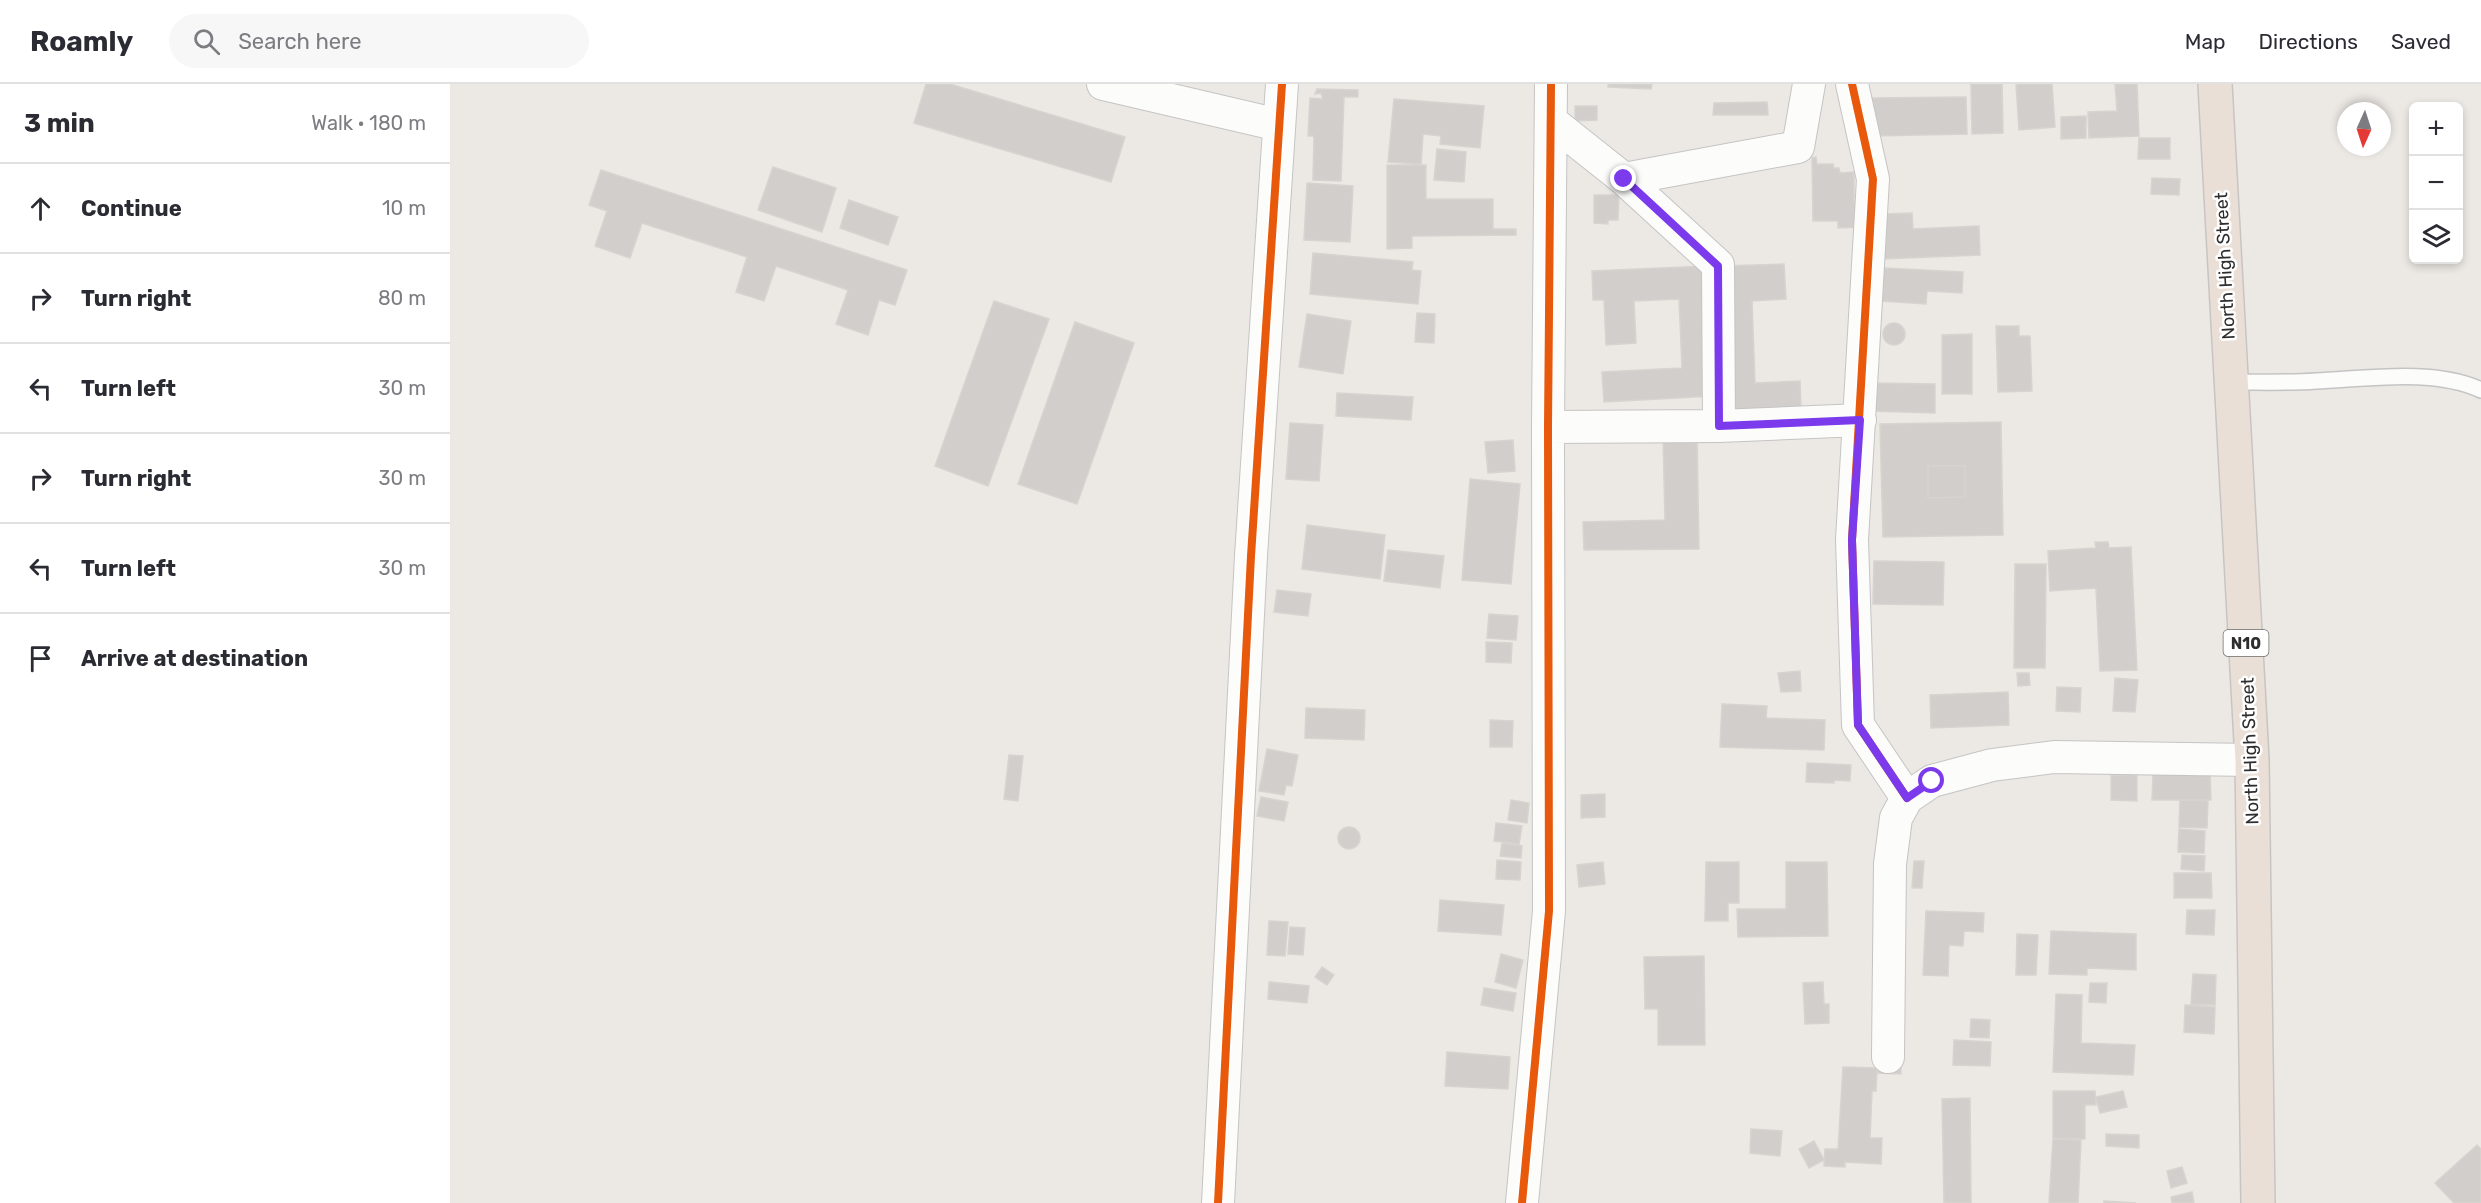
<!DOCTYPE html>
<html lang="en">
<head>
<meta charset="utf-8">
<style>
	body { margin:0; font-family:Rubik,sans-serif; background:#f7f7f7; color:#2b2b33 }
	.controls { position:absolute; right:18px; top:18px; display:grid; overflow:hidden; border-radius:9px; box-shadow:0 3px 9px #0003 }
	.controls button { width:54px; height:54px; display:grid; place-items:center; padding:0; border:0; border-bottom:2px solid #e1e1e2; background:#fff; color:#2b2b33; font:30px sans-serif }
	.compass { position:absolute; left:1887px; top:18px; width:54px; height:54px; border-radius:50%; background:#fff; box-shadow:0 3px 9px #0003; rotate:183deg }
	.stop { position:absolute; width:18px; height:18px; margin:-14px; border:4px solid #7c3aed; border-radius:50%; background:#fff }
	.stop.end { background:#7c3aed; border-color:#fff; box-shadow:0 2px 6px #0008 }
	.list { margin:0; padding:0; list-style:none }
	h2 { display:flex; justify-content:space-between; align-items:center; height:78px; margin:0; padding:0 24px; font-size:26px }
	h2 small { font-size:20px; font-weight:400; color:#7c7c81 }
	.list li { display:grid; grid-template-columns:39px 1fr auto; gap:18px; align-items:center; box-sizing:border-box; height:90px; padding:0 24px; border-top:2px solid #e1e1e2 }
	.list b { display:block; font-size:22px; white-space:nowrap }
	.list em { font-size:20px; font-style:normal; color:#7c7c81 }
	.icon { flex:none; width:33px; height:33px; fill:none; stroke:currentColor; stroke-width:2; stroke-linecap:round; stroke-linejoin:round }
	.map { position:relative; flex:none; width:2031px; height:1119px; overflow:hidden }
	header { display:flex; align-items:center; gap:36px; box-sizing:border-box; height:84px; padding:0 30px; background:#fff; border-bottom:2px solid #e1e1e2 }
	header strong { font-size:28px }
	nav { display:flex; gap:33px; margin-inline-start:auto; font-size:21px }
	.search { width:420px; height:54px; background:#f7f7f7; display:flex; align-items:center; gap:15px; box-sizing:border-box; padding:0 21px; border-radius:33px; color:#7c7c81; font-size:22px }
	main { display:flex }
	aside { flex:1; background:#fff }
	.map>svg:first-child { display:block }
	.building { fill:#d1cecb; stroke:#d7d4d0; stroke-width:1.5; fill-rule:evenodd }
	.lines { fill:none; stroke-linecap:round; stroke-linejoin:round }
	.lane-casing { stroke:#c5c4c5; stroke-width:18 }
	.street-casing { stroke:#c5c4c5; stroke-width:34 }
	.highway-casing { stroke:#c6c5c4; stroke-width:36 }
	.lane { stroke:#fcfcfb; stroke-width:15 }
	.street { stroke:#fcfcfb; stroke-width:32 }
	.highway { stroke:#eadfd6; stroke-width:33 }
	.cycleway-casing { stroke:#fff; stroke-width:11 }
	.cycleway { stroke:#e8590c; stroke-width:8 }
	.route { stroke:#7c3aed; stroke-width:8 }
	.labels { text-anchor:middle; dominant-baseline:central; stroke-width:5; stroke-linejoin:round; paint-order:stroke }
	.shield { fill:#fff; stroke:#6d6d6d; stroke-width:1.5 }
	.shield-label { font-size:16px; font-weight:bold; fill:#2e2e2e }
	.street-label { font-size:18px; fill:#2e2e2e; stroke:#fff }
</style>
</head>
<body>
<header>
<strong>Roamly</strong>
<div class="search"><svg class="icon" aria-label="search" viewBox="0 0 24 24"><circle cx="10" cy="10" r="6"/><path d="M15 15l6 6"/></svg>Search here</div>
<nav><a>Map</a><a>Directions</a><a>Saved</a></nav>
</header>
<main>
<aside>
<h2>3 min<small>Walk · 180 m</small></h2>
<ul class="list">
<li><svg class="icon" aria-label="ahead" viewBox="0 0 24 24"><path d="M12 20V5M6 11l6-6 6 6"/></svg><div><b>Continue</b></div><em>10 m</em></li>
<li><svg class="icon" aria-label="right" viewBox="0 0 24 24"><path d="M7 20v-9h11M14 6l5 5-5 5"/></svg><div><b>Turn right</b></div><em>80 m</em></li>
<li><svg class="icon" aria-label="left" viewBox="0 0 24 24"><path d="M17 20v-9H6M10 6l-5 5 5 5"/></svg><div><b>Turn left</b></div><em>30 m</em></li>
<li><svg class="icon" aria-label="right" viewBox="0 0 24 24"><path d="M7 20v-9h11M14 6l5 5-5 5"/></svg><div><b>Turn right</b></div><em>30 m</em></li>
<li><svg class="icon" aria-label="left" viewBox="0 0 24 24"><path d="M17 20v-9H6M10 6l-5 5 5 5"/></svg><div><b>Turn left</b></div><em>30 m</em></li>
<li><svg class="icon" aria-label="arrive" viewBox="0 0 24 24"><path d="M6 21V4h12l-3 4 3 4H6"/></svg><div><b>Arrive at destination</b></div></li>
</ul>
</aside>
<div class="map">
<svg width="2031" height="1119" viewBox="0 0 2031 1119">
	<rect width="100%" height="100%" fill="#ece8e4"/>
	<path class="building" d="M476,0H500L675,53L661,98L464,39Z
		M1158,0H1202L1201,5L1158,3Z
		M1521,0H1552L1553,49L1522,50Z
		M1566,0H1602L1605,43L1569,46Z
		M1665,0H1687L1689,52L1639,54L1638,28L1667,27Z
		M867,5L908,6V13H894L891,97L863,96L864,52H858L860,14L873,15L871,9L865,10Z
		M1516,13L1517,50L1423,52L1422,14Z
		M944,15L1034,22L1030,64L990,60L991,52L973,50L971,80L938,78Z
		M1317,18L1318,31H1263L1264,19Z
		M1125,22H1147V36L1125,37Z
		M1636,32V54L1611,55V33Z
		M1689,54H1720V75H1688Z
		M987,65L1016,68L1014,98L984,96Z
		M1366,73L1367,80H1383L1384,84H1389L1390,89L1404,88V118H1412V143L1388,144V137H1363L1362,74Z
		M937,81H976V115H1043V145H1066V151L962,152V164L937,165Z
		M323,83L386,104L372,148L308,126Z
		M151,86L457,186L445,221L429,216L418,251L386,240L398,206L326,182L314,217L286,208L297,173L192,139L180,174L145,162L157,127L139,121Z
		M1702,94L1730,95L1729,111L1701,110Z
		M857,99L903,102L900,158L854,156Z
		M1144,111H1169L1168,136H1158V140L1144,139Z
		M399,116L448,133L438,161L390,144Z
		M1462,129L1463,145L1529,142L1530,171L1433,175L1432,130Z
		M863,169L963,178L962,186L971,187L968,220L860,210Z
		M1334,180L1336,215L1302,217L1305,299L1350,297L1351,325L1277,328L1272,182Z
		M1257,182L1263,312L1154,318L1152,288L1232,284L1229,215L1184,217L1186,259L1156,261L1154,216H1143L1142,187Z
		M1434,184L1513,188L1512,209L1477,207L1476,220L1432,217Z
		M544,217L599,235L538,402L485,382Z
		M967,229L985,230L984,259L965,258Z
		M857,230L901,237L893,290L849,283Z
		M625,238L684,259L627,420L568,400Z
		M1433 250a11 11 0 1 1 22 0a11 11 0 1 1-22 0Z
		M1546,242H1569V252H1580L1582,307L1548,308Z
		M1522,250V310H1492V251Z
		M1422,299L1485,300V329L1421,327Z
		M887,309L963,313L961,336L886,332Z
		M1551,338L1553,451L1433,453L1430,340ZM1478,382H1515V413L1478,414Z
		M840,339L873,341L869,397L836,395Z
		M1247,351L1249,465L1134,466L1133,438L1215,436L1213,352Z
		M1063,356L1065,387L1038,389L1035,358Z
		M1478,382H1515V413L1478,414Z
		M1020,395L1070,400L1061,500L1012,496Z
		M857,441L935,451L930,495L852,485Z
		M1645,458H1658L1659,464L1681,463L1687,586L1650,587L1646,504L1600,507L1598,467L1646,464Z
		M938,466L994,472L990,504L934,497Z
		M1424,477L1494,478L1493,521L1423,520Z
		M1565,480H1596L1595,584H1564Z
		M827,506L861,510L858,532L824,528Z
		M1039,530L1068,532L1066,556L1037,554Z
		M1036,558L1062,559L1061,579L1036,578Z
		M1350,587L1351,607L1331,608L1328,589Z
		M1567,589H1579L1580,601L1568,602Z
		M1665,594L1688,596L1685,628L1663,627Z
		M1607,603L1631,604L1630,628L1606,627Z
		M1558,608L1559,641L1481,644L1480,611Z
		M1272,620L1317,622L1316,634L1375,636L1374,666L1270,663Z
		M856,624L915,626L914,656L855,654Z
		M1040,636L1063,637L1062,663H1040Z
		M817,665L848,671L842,702L836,701L834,711L809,707Z
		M559,671L573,672L568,717L554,715Z
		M1357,679L1401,681L1400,697L1384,696V699L1356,698Z
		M1760,689L1761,716H1702L1703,690Z
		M1661,691H1687V717L1661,716Z
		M1155,710V733L1131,734V711Z
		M811,713L838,718L834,737L807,732Z
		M1061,716L1079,719L1077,739L1058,736Z
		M1730,716L1758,717L1757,744L1729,743Z
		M1046,739L1072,742L1069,760L1044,757Z
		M888 754a11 11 0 1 1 22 0a11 11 0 1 1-22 0Z
		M1729,745L1755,747L1754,769L1728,768Z
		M1052,759L1072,762L1071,774L1050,772Z
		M1732,771L1755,772L1754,787L1731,785Z
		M1047,776L1071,778L1070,796L1046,795Z
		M1464,777H1474L1472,804H1462Z
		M1153,778L1155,800L1129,803L1127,781Z
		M1256,778H1289V819H1278V837H1255Z
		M1336,778H1377L1378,852L1288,853L1287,825H1336Z
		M1724,789H1761L1762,814H1724Z
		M990,816L1054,821L1051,851L988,847Z
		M1737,826H1765L1764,851L1736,850Z
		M1476,827L1534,829L1533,848L1514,847L1513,862L1499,861L1498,892L1473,891Z
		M819,837L838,838L835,872L817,871Z
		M840,843L855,844L853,871L838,870Z
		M1601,847L1686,850V886L1637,884V891L1599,890Z
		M1567,850L1588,851L1586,891H1566Z
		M1051,870L1073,876L1066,904L1045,898Z
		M1254,872L1255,961H1208V925H1195L1194,873Z
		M872,883L884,891L877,901L865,893Z
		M1743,890L1766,891L1765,921L1741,920Z
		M819,898L859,902L857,919L818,915Z
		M1373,898L1374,920H1379V939L1355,940L1353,899Z
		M1640,899H1657L1656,919L1639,918Z
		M1034,904L1066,909L1063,927L1031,921Z
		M1606,910L1632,911L1631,959L1685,961L1683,991L1603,988Z
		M1735,921L1765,923L1764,950L1734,948Z
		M1521,935L1540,936L1539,954L1520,953Z
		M1504,956L1541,958L1540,982L1503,981Z
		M997,968L1060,973L1058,1005L995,1002Z
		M1429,977L1451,978V990L1428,989Z
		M1393,983L1427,984L1426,1007H1422L1420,1054H1432L1431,1080L1395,1078V1083L1374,1082L1375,1065H1388Z
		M1603,1007H1645L1646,1021H1635V1055L1603,1054Z
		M1673,1007L1677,1023L1650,1029L1646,1013Z
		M1520,1014L1521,1119H1494L1492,1015Z
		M1301,1045L1332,1047L1330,1072L1300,1069Z
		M1656,1050L1689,1051V1064L1656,1062Z
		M1603,1055L1631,1056L1628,1119H1599Z
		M1364,1057L1374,1076L1359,1084L1349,1065Z
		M2027,1061L2031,1065V1119H2004L1985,1099Z
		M1732,1083L1737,1099L1721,1104L1717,1087Z
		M1742,1108L1744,1119H1722L1721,1113Z
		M1654,1117L1686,1119H1654Z"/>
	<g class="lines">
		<g class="lane-casing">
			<path id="lane" d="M1782,298C1810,298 1838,299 1866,297C1916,295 1984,284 2031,306"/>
		</g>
		<g class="street-casing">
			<path id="street" d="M653,0L829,41
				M1402,0L1423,95L1402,456L1408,641L1457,714
				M1101,37L1174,95L1348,63L1359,0
				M1174,95L1268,181L1269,342L1410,336
				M1098,343L1269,342
				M1438,973L1440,780L1446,734L1457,714L1482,697L1542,681L1604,673L1802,676
				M768,1119L801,472L832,0
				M1072,1119L1099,827L1098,343L1101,0"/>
		</g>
		<g class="highway-casing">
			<path id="highway" d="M1765,0L1802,676L1808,1119"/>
		</g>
		<use href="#lane" class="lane"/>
		<use href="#street" class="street"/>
		<use href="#highway" class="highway"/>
		<g class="cycleway-casing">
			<path id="cycleway" d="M1402,0L1423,95L1402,456L1408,641L1457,714
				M768,1119L801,472L832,0
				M1072,1119L1099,827L1098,343L1101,0"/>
		</g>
		<use href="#cycleway" class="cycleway"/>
	</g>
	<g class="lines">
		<path class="route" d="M1174,95L1268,182L1269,342L1410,336L1402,456L1408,641L1457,714L1482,697"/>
	</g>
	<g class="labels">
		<rect class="shield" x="1773.5" y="546" width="45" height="26" rx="4.5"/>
		<g class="shield-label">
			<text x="1796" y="559">N10</text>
		</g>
		<g class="street-label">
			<text transform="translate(1775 182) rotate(-93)">North High Street</text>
			<text transform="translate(1800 667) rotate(-92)">North High Street</text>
		</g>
	</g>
</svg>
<div class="controls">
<button>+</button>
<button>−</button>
<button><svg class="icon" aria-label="layers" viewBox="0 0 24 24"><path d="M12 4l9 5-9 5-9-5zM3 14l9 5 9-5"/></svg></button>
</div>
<svg class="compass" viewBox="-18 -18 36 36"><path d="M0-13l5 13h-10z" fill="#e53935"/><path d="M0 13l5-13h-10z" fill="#7c7c81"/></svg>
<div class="stop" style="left:1482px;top:697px"></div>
<div class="stop end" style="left:1174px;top:95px"></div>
</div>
</main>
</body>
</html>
